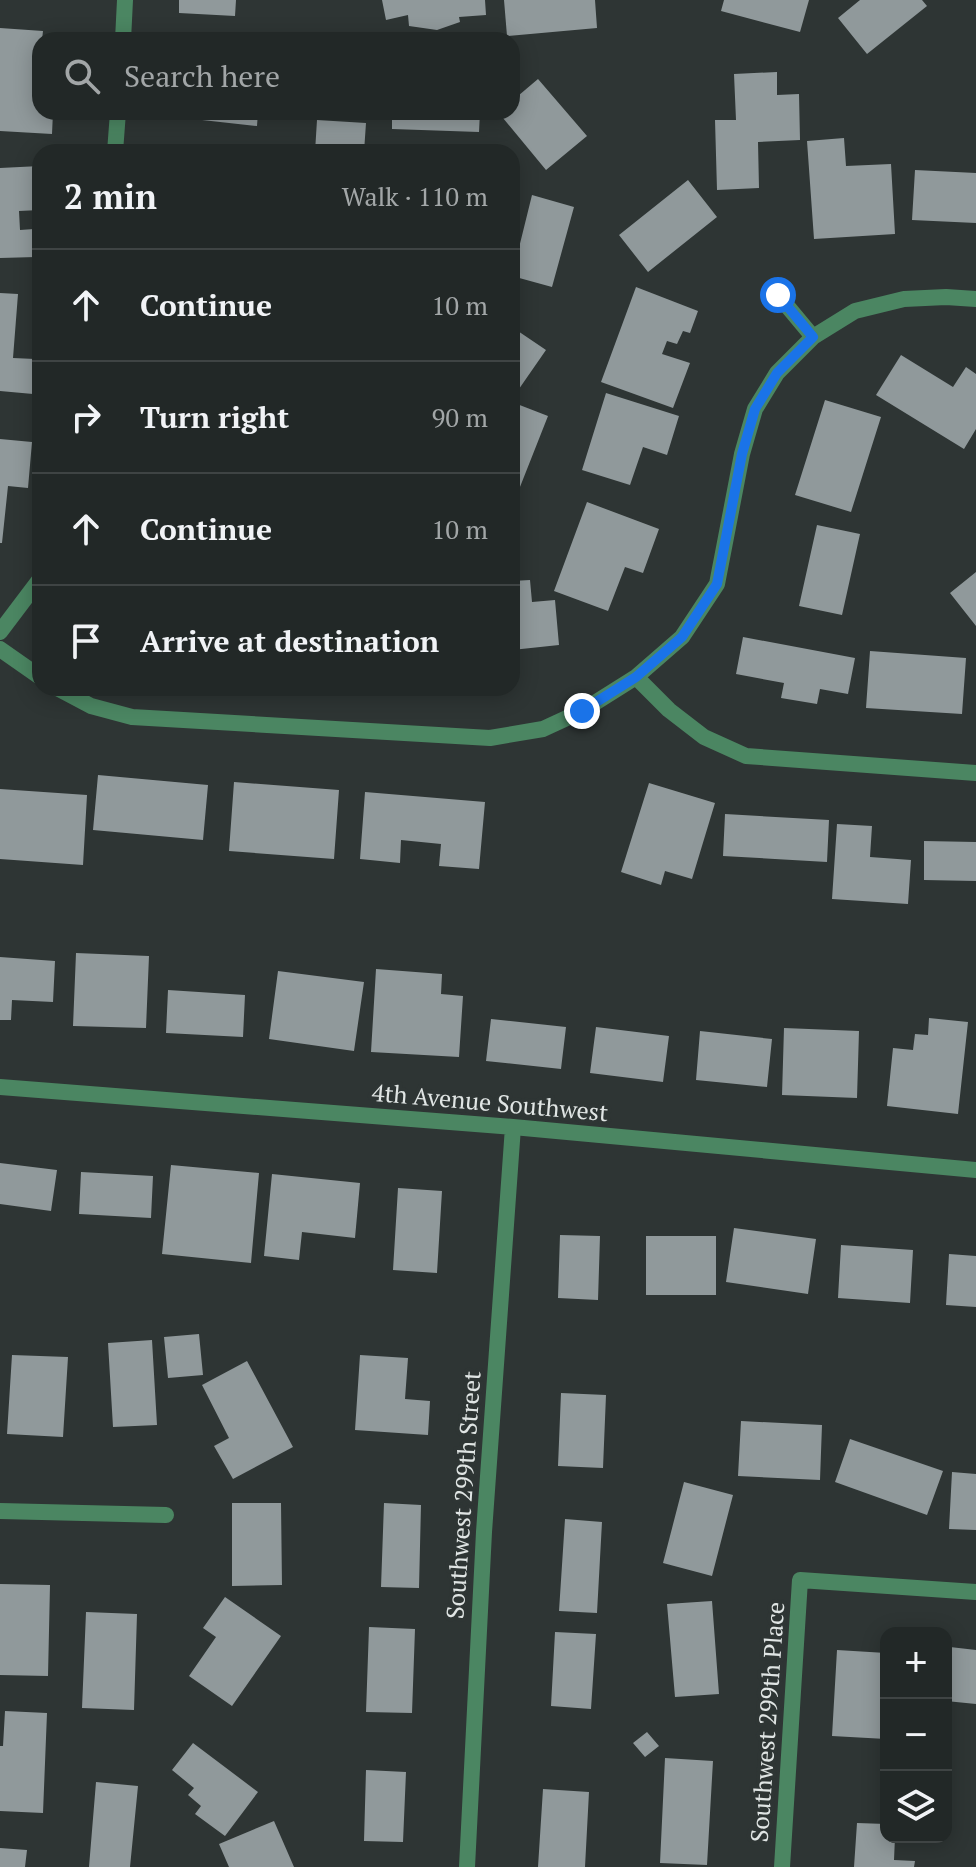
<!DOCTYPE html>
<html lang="en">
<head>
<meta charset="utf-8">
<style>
	body { margin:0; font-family:"PT Serif",serif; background:#2e3433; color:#f1f3f6 }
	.controls { position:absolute; right:24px; bottom:24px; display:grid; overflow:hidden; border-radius:16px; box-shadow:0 4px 20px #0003 }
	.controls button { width:72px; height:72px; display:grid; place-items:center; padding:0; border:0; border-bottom:2px solid #3f4444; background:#222827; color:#f1f3f6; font:40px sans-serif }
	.stop { position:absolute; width:24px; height:24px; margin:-18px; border:6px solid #1a73e8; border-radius:50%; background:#fff }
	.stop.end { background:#1a73e8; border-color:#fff; box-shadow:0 2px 8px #0008 }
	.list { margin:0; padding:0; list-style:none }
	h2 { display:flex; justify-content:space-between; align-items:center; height:104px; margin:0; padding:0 32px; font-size:34px }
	h2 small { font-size:26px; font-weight:400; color:#a2a6a7 }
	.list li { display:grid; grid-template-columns:52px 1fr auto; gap:24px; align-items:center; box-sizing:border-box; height:112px; padding:0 32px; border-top:2px solid #3f4444 }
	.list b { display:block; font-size:30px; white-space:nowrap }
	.list em { font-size:26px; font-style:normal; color:#a2a6a7 }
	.icon { flex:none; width:44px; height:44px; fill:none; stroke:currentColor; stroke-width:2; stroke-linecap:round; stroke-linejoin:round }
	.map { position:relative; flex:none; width:976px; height:1867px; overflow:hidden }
	.search { position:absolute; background:#222827; box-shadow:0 4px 20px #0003; left:32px; top:32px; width:488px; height:88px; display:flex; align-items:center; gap:20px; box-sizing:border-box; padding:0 28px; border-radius:24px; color:#a2a6a7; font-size:30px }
	.panel { position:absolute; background:#222827; box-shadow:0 4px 20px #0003; left:32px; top:144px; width:488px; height:552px; border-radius:24px }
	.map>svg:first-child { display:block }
	.building { fill:#90999b }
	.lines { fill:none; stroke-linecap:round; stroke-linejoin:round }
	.street { stroke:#4b8662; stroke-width:16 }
	.route { stroke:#1a73e8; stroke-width:10 }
	.labels { text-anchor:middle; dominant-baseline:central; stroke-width:8; stroke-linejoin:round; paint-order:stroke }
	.street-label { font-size:24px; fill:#e0e5e4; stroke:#2e3534 }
</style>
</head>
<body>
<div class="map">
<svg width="976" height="1867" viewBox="0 0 976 1867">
	<rect width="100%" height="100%" fill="#2e3534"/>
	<path class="building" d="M179,0H236L235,16L179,13Z
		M382,0H485L486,15L459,17L460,22L437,30L409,26L408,15L386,20Z
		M504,0H595L597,28L507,36Z
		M724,0H809L800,32L721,11Z
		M860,0H922L927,6L867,54L838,18Z
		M0,28L43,31L42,40H40V112H53L52,134L0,131Z
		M777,72V95L799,94L800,140L758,142L759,188L717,190L715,120H736L734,74Z
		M538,79L587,136L546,170L498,112H512V101Z
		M185,112H258L257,126L184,118Z
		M376,112H480L479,132L392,129V117H376Z
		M317,120L366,123L364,152H315Z
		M844,138L846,166L891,164L895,234L814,239L807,141Z
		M40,166V210L19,211L20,230L34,229L36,257L0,258V168Z
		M915,170L976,173V223L912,220Z
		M688,180L717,217L648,272L619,235Z
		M532,195L574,207L552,287L512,276Z
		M636,287L698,311L690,333L683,331L677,344L667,341L662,354L690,363L673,408L601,382Z
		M0,293L18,294L13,358L35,359L33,394L0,391Z
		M512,327L546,350L512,399Z
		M901,355L953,387L966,367L976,374V429L964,449L876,395Z
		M606,393L679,416L667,455L643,447L630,485L582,470Z
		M825,400L881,417L851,512L795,495Z
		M517,404L548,416L518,492L512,490V417Z
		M0,439L32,442L28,488L8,486L2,543H0Z
		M587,502L659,529L643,573L625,567L608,611L554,591Z
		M817,525L860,534L842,615L799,606Z
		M976,572V626L950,593Z
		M530,580L532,602L555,600L559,645L512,650V581Z
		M743,637L855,658L848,694L820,689L817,704L781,698L784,683L736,674Z
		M870,651L966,658L962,714L866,708Z
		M98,775L208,785L203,840L93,830Z
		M234,782L339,790L334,859L229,851Z
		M649,783L715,803L692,879L665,871L661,885L621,872Z
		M0,789L87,795L83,865L0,859Z
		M365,792L485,802L479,869L439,866L441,844L401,840L400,863L360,859Z
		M725,814L829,820L827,862L723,856Z
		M837,824L872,826L870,857L911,860L908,904L832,899Z
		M924,841L976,842V881L924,880Z
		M76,953L149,956L146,1028L73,1026Z
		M0,957L55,961L53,1002L12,1000L11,1020H0Z
		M376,969L442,974L441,994L463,996L459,1057L371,1052Z
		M278,971L364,982L354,1051L269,1039Z
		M168,990L245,995L243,1037L166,1033Z
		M929,1018L968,1022L958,1114L887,1106L893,1048L913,1050L915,1034L928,1035Z
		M491,1019L566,1027L561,1069L486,1061Z
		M596,1027L669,1036L663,1082L590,1073Z
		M784,1028L859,1031L857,1098L782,1095Z
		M700,1031L772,1039L767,1087L696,1080Z
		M0,1163L57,1170L51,1211L0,1204Z
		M171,1165L259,1173L251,1263L162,1254Z
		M81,1172L153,1176L151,1218L79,1214Z
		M272,1174L360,1183L355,1238L302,1232L299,1260L264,1256Z
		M398,1188L442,1191L437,1273L393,1270Z
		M734,1228L816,1239L808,1294L726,1282Z
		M560,1235L600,1236L598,1300L558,1298Z
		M646,1236H716V1295H646Z
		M841,1245L913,1250L910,1303L838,1298Z
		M949,1254L976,1256V1307L946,1305Z
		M199,1334L203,1375L168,1378L164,1337Z
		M152,1340L157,1425L113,1427L108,1343Z
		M12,1355L68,1357L63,1437L7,1434Z
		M360,1355L408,1358L405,1399L430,1401L428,1435L355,1430Z
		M247,1361L293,1447L233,1479L214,1446L229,1438L202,1385Z
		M561,1393L606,1395L603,1468L558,1466Z
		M741,1421L822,1425L820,1480L738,1476Z
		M850,1439L943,1471L927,1515L835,1482Z
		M952,1472L976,1474V1530L949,1529Z
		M684,1482L733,1495L712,1576L663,1563Z
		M232,1503H281L282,1585L232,1586Z
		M384,1503L421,1505L419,1588L381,1587Z
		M565,1519L602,1522L597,1613L559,1611Z
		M0,1584L50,1585L48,1676L0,1675Z
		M225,1597L281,1636L232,1706L189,1676L216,1637L203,1628Z
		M712,1601L719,1694L675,1697L667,1604Z
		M86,1612L137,1614L134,1710L82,1708Z
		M369,1627L415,1629L412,1713L366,1712Z
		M555,1632L596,1634L591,1709L551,1706Z
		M950,1647L976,1650V1704L946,1701Z
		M837,1650L886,1653V1739L832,1736Z
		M5,1711L47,1713L43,1813L0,1811V1746H3Z
		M647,1732L659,1746L645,1757L633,1743Z
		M193,1743L258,1792L225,1836L195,1814L201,1806L188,1795L194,1788L172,1770Z
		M665,1758L713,1761L707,1865L660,1863Z
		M366,1770L406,1772L403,1842L364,1841Z
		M96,1782L138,1786L130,1867H89Z
		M543,1789L589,1792L585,1867H538Z
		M274,1821L294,1867H229L219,1844Z
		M857,1823L886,1824V1837H895L894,1860L915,1861L914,1867H854Z
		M0,1848L27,1850L25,1867H0Z"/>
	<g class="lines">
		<path class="street" d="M123,40L125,0
			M115,152L118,112
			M778,295L813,337
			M0,632L40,579
			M0,649L40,677
			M636,677L682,637L717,584L742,454L755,409L777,373L813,337L855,311L904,299L946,297L976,299
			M57,688L91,706L132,717L490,738L543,729L582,711L636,677L669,710L704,737L746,756L976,773
			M0,1087L513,1127L976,1170
			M0,1511L166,1515
			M467,1867L484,1532L513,1127
			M782,1867L800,1580L976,1592"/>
	</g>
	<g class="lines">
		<path class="route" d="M582,711L636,677L682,637L717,584L742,454L755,409L777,373L813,337L778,295"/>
	</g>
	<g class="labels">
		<g class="street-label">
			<text transform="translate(490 1102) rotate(5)">4th Avenue Southwest</text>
			<text transform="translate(463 1495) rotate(-86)">Southwest 299th Street</text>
			<text transform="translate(767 1722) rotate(-86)">Southwest 299th Place</text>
		</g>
	</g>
</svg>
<div class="controls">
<button>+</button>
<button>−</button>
<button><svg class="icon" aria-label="layers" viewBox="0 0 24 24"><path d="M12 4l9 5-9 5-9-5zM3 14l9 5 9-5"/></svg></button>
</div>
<div class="stop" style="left:778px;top:295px"></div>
<div class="stop end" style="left:582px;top:711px"></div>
<div class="search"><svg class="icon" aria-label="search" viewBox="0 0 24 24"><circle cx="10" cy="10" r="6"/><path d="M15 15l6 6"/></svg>Search here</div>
<section class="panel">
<h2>2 min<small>Walk · 110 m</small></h2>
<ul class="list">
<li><svg class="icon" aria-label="ahead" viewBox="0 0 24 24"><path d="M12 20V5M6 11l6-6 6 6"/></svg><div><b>Continue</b></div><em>10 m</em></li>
<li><svg class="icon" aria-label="right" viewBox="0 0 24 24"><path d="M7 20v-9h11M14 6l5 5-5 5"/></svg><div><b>Turn right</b></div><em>90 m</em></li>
<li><svg class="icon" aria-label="ahead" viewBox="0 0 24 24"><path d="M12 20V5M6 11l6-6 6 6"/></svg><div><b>Continue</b></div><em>10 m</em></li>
<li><svg class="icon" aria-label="arrive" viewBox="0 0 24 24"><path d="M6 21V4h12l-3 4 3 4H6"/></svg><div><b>Arrive at destination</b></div></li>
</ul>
</section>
</div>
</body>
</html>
